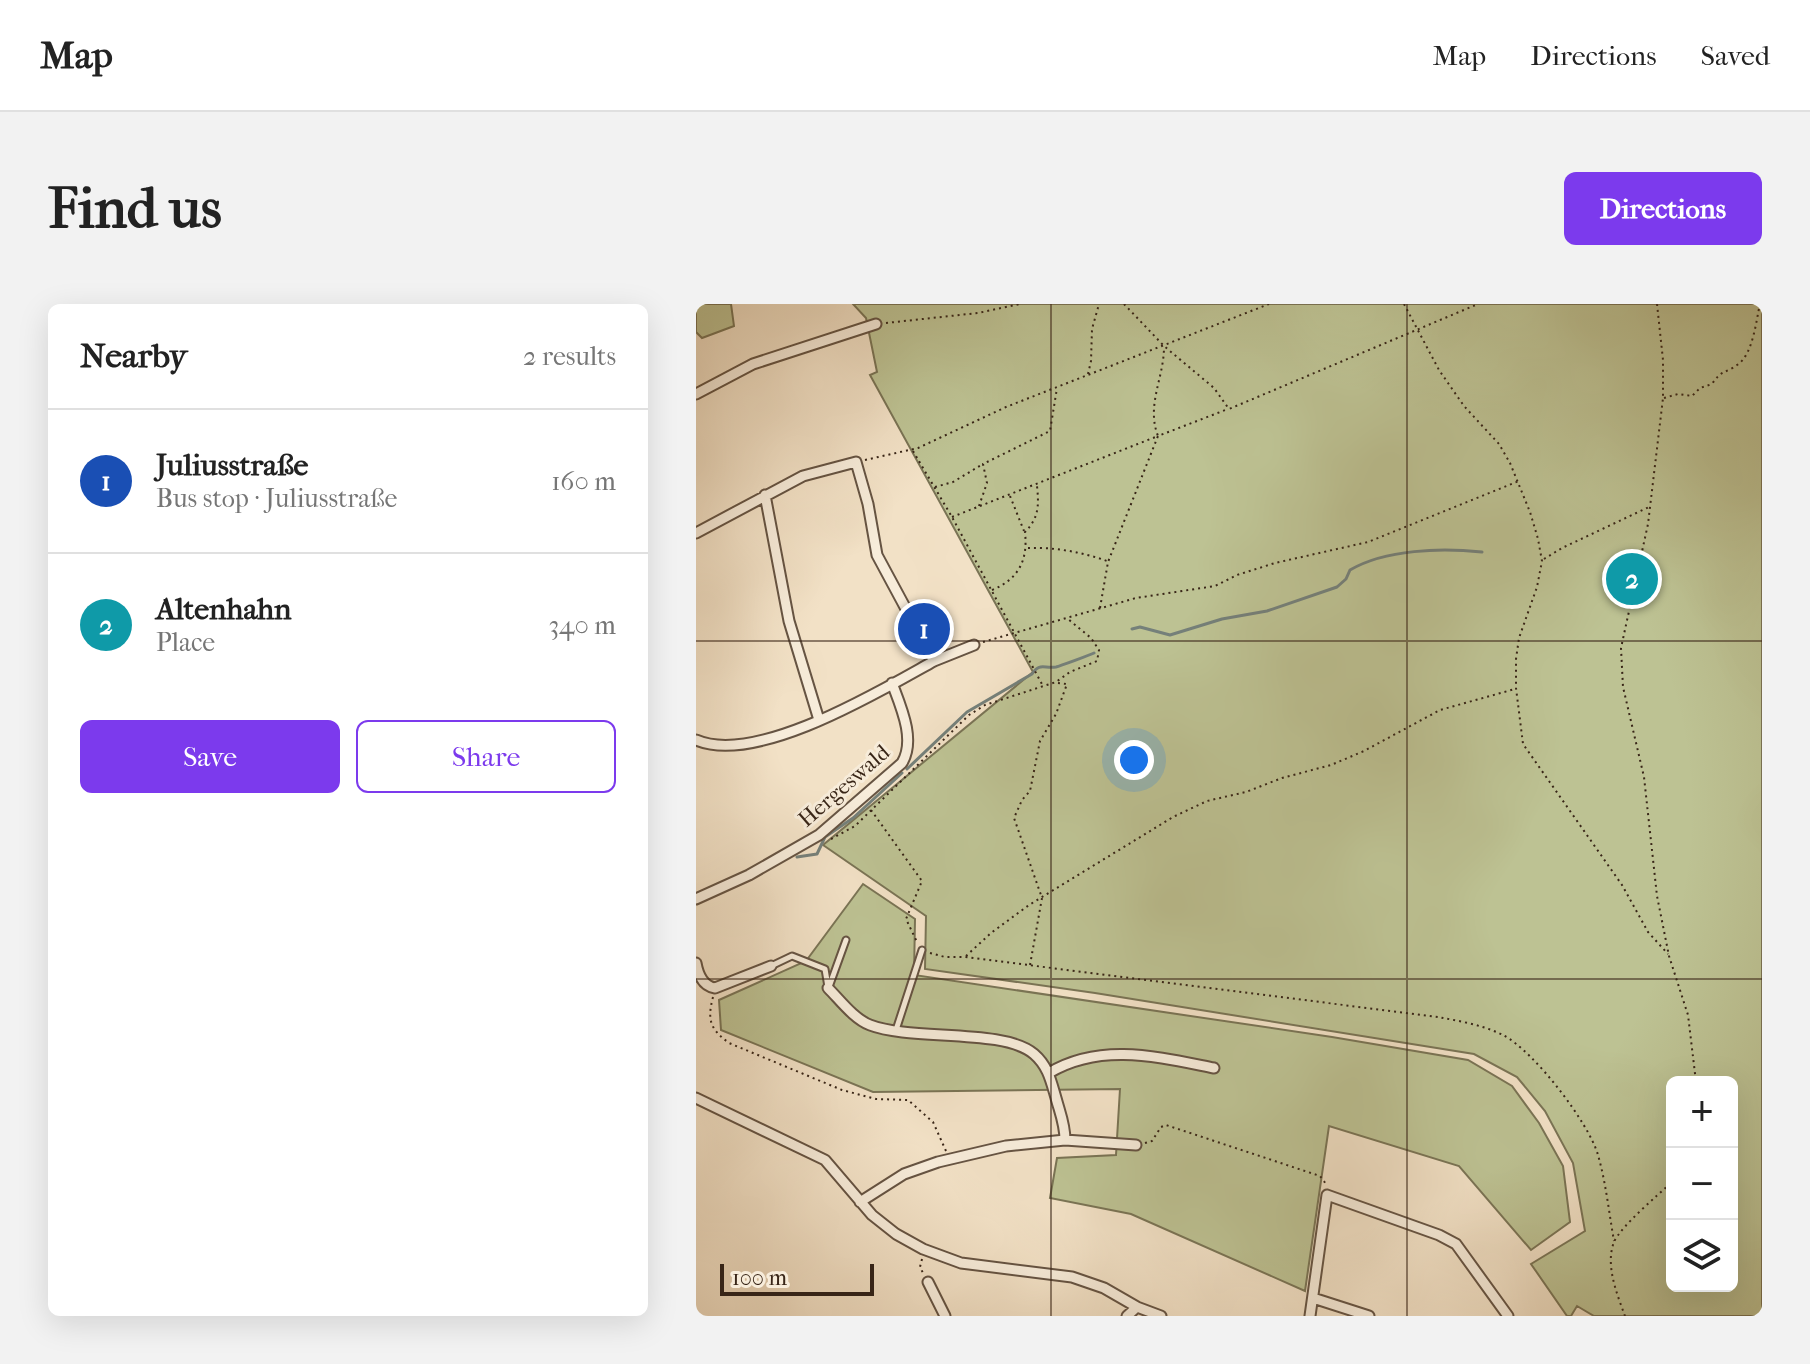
<!DOCTYPE html>
<html lang="en">
<head>
<meta charset="utf-8">
<style>
	body { margin:0; font-family:"IM FELL French Canon",serif; background:#f2f2f2; color:#222 }
	.controls { position:absolute; right:24px; bottom:24px; display:grid; overflow:hidden; border-radius:12px; box-shadow:0 8px 32px #0002 }
	.controls button { width:72px; height:72px; display:grid; place-items:center; padding:0; border:0; border-bottom:2px solid #e0e0e0; background:#fff; color:#222; font:40px sans-serif }
	.scale { position:absolute; left:24px; bottom:20px; width:154px; box-sizing:border-box; padding-left:8px; border:4px solid #382517; border-top:0; font-size:22px; line-height:28px; white-space:nowrap; color:#382517; -webkit-text-stroke:6px #f7ecda; paint-order:stroke }
	.you { position:absolute; left:438px; top:456px; width:28px; height:28px; margin:-20px; border:6px solid #fff; border-radius:50%; background:#1a73e8; box-shadow:0 0 0 12px #1a73e833 }
	.badge { display:grid; place-items:center; width:52px; height:52px; border-radius:50%; background:#7c3aed; color:#fff; font-size:26px; font-weight:700 }
	.pin { position:absolute; translate:-50% -50%; border:4px solid #fff; box-shadow:0 2px 8px #0006 }
	.list { margin:0; padding:0; list-style:none }
	h2 { display:flex; justify-content:space-between; align-items:center; height:104px; margin:0; padding:0 32px; font-size:34px }
	h2 small { font-size:26px; font-weight:400; color:#767676 }
	.list li { display:grid; grid-template-columns:52px 1fr auto; gap:24px; align-items:center; box-sizing:border-box; height:144px; padding:0 32px; border-top:2px solid #e0e0e0 }
	.list b { display:block; font-size:30px; white-space:nowrap }
	.list p { margin:0; font-size:26px; white-space:nowrap; color:#767676 }
	.list em { font-size:26px; font-style:normal; color:#767676 }
	.actions { display:flex; gap:16px; padding:24px 32px }
	.actions a { flex:1; padding:18px 0; border:2px solid #7c3aed; border-radius:12px; text-align:center; font-size:28px; color:#7c3aed }
	.actions .main { background:#7c3aed; color:#fff }
	.icon { flex:none; width:44px; height:44px; fill:none; stroke:currentColor; stroke-width:2; stroke-linecap:round; stroke-linejoin:round }
	.map { position:relative; flex:none; width:1066px; height:1012px; overflow:hidden; border-radius:12px }
	header { display:flex; align-items:center; gap:48px; box-sizing:border-box; height:112px; padding:0 40px; background:#fff; border-bottom:2px solid #e0e0e0 }
	header strong { font-size:38px }
	nav { display:flex; gap:44px; margin-inline-start:auto; font-size:28px }
	.intro { display:flex; align-items:center; justify-content:space-between; box-sizing:border-box; height:192px; padding:0 48px }
	h1 { margin:0; font-size:56px }
	.button { padding:20px 36px; border-radius:12px; background:#7c3aed; color:#fff; font-size:28px; font-weight:700 }
	main { display:flex; gap:48px; padding:0 48px }
	aside { flex:1; background:#fff; border-radius:12px; box-shadow:0 8px 32px #0002 }
	.map>svg:first-child { display:block }
	.green { fill:#bdc293; stroke:#7a7455; stroke-width:2; fill-rule:evenodd }
	.lines { fill:none; stroke-linecap:round; stroke-linejoin:round }
	.stream { stroke:#75807a; stroke-width:3 }
	.service-casing { stroke:#665443; stroke-width:9 }
	.minor-casing { stroke:#665443; stroke-width:13 }
	.path { stroke:#382517; stroke-width:2; stroke-dasharray:2 4; stroke-linecap:butt }
	.service { stroke:#f7ecda; stroke-width:5 }
	.minor { stroke:#f7ecda; stroke-width:9 }
	.grid { fill:none; stroke:#382517; stroke-width:2; stroke-opacity:0.55 }
	.labels { text-anchor:middle; dominant-baseline:central; stroke-width:6; stroke-linejoin:round; paint-order:stroke }
	.street-label { font-size:22px; fill:#382517; stroke:#f7ecda }
</style>
</head>
<body>
<header>
<strong>Map</strong>
<nav><a>Map</a><a>Directions</a><a>Saved</a></nav>
</header>
<div class="intro"><h1>Find us</h1><a class="button">Directions</a></div>
<main>
<aside>
<h2>Nearby<small>2 results</small></h2>
<ul class="list">
<li><span class="badge" style="background:#1a4fb4">1</span><div><b>Juliusstraße</b><p>Bus stop · Juliusstraße</p></div><em>160 m</em></li>
<li><span class="badge" style="background:#0f9aa8">2</span><div><b>Altenhahn</b><p>Place</p></div><em>340 m</em></li>
</ul>
<div class="actions"><a class="main">Save</a><a>Share</a></div>
</aside>
<div class="map">
<svg width="1066" height="1012" viewBox="0 0 1066 1012">
	<rect width="100%" height="100%" fill="#f2e1c6"/>
	<filter id="stains"><feTurbulence type="fractalNoise" baseFrequency=".0025" numOctaves="4"/><feColorMatrix values="0 0 0 0 .2 0 0 0 0 .09 0 0 0 0 .02 0 0 0 .5 -.17"/></filter>
	<radialGradient id="worn" r=".72"><stop offset=".6" stop-color="#630" stop-opacity="0"/><stop offset="1" stop-color="#630" stop-opacity=".3"/></radialGradient>
	<path class="green" d="M0,0H35L38,22L6,34L0,28Z
		M157,0H1066V1012H898L881,1002L875,1012H871L835,960L889,927L877,859L849,807L821,773L778,750L399,689L229,665L230,612L127,541L337,368L174,71L181,68L170,14ZM976,778H1036V982H976Z
		M167,580L219,615L218,671L636,733L772,756L816,782L843,819L867,862L874,918L835,946L763,862L633,822L609,987L435,910L354,894L361,854L420,851L424,785L177,788L25,726L23,696L110,657Z"/>
	<g class="lines">
		<path class="stream" d="M436,325L444,323L474,331L526,315L571,307L641,283L650,275L654,266C690,245 745,244 786,248
			M211,465L271,408L336,370C344,358 348,365 360,363C364,362 394,351 398,349
			M101,553L121,550L129,533L157,514L206,469"/>
		<g class="service-casing">
			<path id="service" d="M75,662L96,652L129,665L132,683
				M133,683L150,636
				M200,726L226,646"/>
		</g>
		<g class="minor-casing">
			<path id="minor" d="M0,90L57,60L180,20
				M69,191L93,317L123,416
				M0,229L107,172L160,158L172,200L181,251L238,357L278,341
				M0,436C60,462 184,387 238,357
				M0,595L53,571L123,531L206,459C220,436 205,403 196,379
				M0,659C2,670 6,682 19,684L75,662
				M132,684C144,696 158,715 174,721C215,737 308,724 338,750C352,762 355,777 360,794C364,809 369,820 369,836
				M353,769C405,738 462,753 518,764
				M0,794L129,856L176,911L200,930L227,945L265,959L376,973L408,984L441,1003L465,1012
				M164,898L208,870L242,858L310,842L369,836L440,841
				M232,978L249,1012
				M617,994L673,1012
				M431,1012L441,1003
				M614,1012L631,891L743,931L760,940L812,1012"/>
		</g>
		<path class="path" d="M428,0L468,42L518,84L533,105L782,0
			M708,0L743,66L768,102L803,140L814,159L834,208L842,235L846,257L841,283L823,334L820,355V384L827,440L926,581L952,628L972,650
			M961,0L967,56V94L952,220L925,344L927,383L948,473L961,592L973,652L992,711L1000,778
			M190,19L282,9L324,0
			M392,70L395,57L396,25L403,0
			M968,94L982,90L996,92L1004,84L1016,80C1026,65 1029,70 1041,61C1057,51 1060,17 1064,0
			M217,147L256,213L347,382
			M169,156L222,144L310,103L573,0
			M239,183L257,178L287,160
			M314,192L328,227
			M283,202L291,179L287,160L354,127L361,84
			M256,213L462,132C450,101 468,74 468,43
			M332,244C358,243 386,248 411,257
			M848,255L866,244L953,203
			M296,286C323,275 332,256 329,228C343,214 343,201 341,182
			M404,304L412,258L462,132L532,105
			M287,338L440,294L519,282L541,271L579,259L672,238L823,177
			M175,506L226,577L210,615L221,638
			M135,535L159,522L273,411L289,401L360,378L374,368L401,357L403,346L395,334L372,315
			M234,649L249,653H269L742,713C763,717 787,721 807,731C838,747 893,819 902,851C910,879 913,909 918,937
			M270,652L295,629L333,601L477,513L511,497L550,488L586,474L635,461L668,447L744,406L819,385
			M334,661L346,594L318,514L326,496L334,487L344,437L360,410L371,380L362,379
			M17,693C11,716 14,725 33,739L146,786L180,795L212,796L237,818L250,847
			M449,839L456,837L465,823L470,821L624,872L630,880
			M226,955L224,963L228,971
			M929,1012C921,990 909,961 918,938C925,922 962,891 976,878"/>
		<use href="#service" class="service"/>
		<use href="#minor" class="minor"/>
	</g>
	<path class="grid" d="M355,0V1012M711,0V1012M0,337H1066M0,675H1066"/>
	<g class="labels">
		<g class="street-label">
			<text transform="translate(148 482) rotate(-41)">Hergeswald</text>
		</g>
	</g>
	<rect width="100%" height="100%" filter="url(#stains)"/>
	<rect width="100%" height="100%" fill="url(#worn)"/>
</svg>
<div class="controls">
<button>+</button>
<button>−</button>
<button><svg class="icon" aria-label="layers" viewBox="0 0 24 24"><path d="M12 4l9 5-9 5-9-5zM3 14l9 5 9-5"/></svg></button>
</div>
<div class="scale">100 m</div>
<div class="you"></div>
<div class="pin badge" style="left:228px;top:325px;background:#1a4fb4">1</div>
<div class="pin badge" style="left:936px;top:275px;background:#0f9aa8">2</div>
</div>
</main>
</body>
</html>
